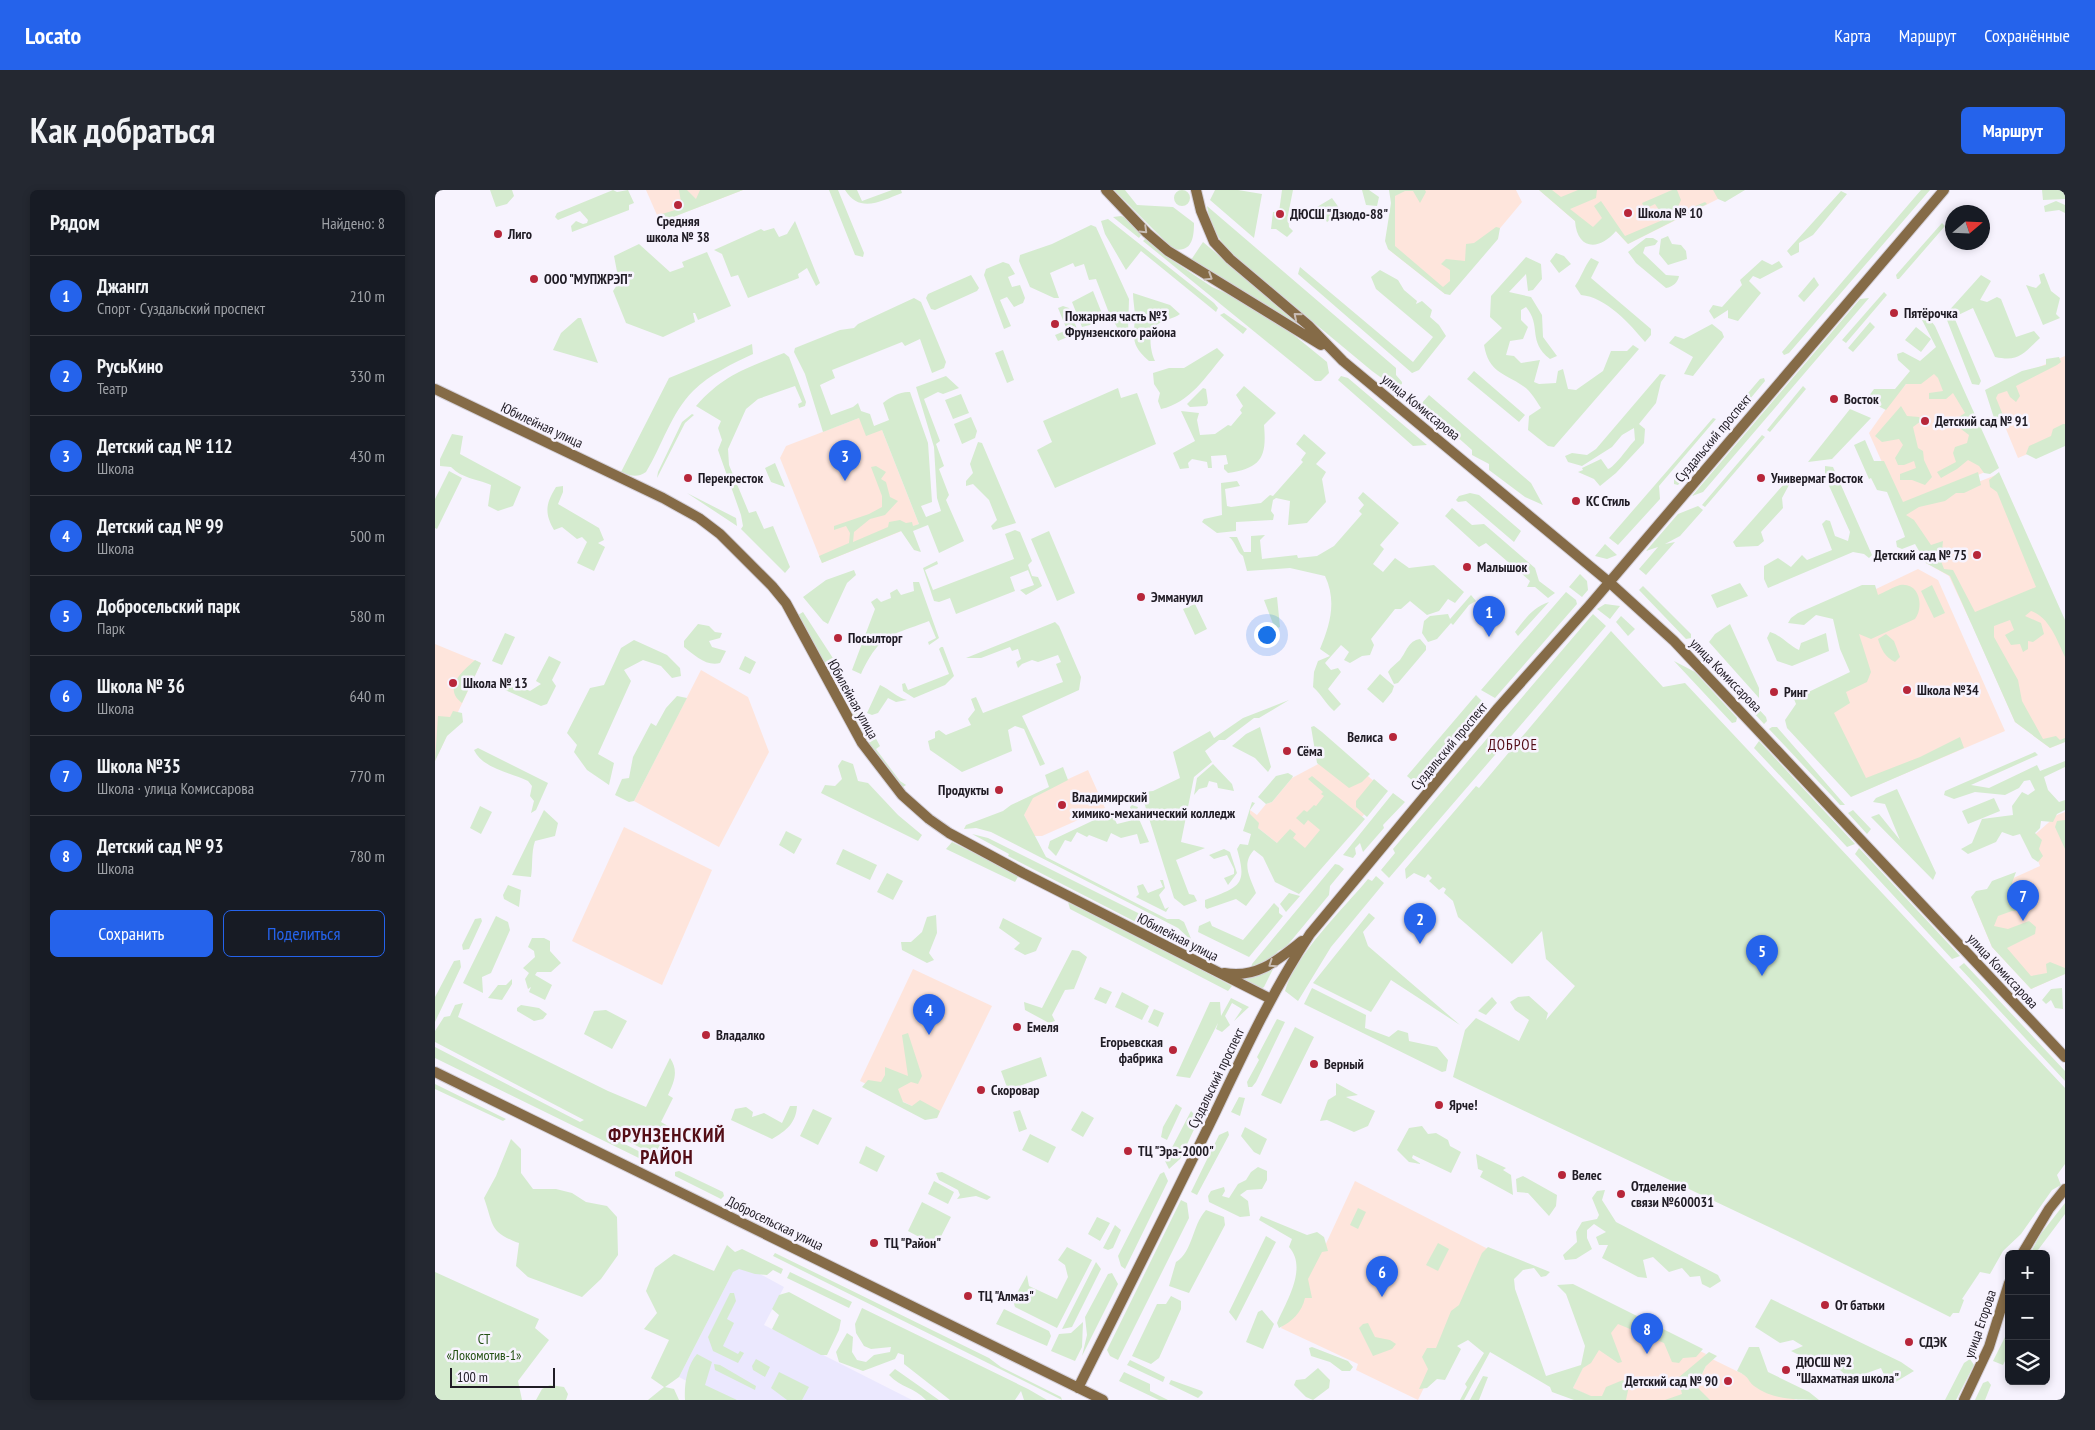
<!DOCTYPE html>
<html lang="ru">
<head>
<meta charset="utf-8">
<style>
	body { margin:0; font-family:"PT Sans Narrow",sans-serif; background:#242831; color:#f1f3f6 }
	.controls { position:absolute; right:15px; bottom:15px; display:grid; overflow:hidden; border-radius:8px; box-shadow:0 2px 8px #0003 }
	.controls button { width:45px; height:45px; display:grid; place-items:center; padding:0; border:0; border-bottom:1px solid #363941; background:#171b24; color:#f1f3f6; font:25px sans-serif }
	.compass { position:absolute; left:1510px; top:15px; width:45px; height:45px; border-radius:50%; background:#171b24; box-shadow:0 2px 8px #0003; rotate:71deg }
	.scale { position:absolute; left:15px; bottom:12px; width:105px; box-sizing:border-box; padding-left:5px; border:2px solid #201c25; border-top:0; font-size:14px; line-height:18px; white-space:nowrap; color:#201c25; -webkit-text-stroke:4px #f7f3fe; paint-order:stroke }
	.you { position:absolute; left:831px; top:444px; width:18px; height:18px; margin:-12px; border:4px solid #fff; border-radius:50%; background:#1a73e8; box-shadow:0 0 0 8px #1a73e833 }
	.badge { display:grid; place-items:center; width:32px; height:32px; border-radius:50%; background:#2563eb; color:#fff; font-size:16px; font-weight:700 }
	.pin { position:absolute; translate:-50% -41px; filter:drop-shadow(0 1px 2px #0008) }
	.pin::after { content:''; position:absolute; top:26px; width:18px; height:15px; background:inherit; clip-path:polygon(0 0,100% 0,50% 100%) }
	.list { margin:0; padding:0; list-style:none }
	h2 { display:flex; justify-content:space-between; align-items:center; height:65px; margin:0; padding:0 20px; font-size:21px }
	h2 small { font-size:16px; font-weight:400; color:#9ea1a6 }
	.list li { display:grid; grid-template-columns:32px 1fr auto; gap:15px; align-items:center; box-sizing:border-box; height:80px; padding:0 20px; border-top:1px solid #363941 }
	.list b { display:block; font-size:19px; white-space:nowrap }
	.list p { margin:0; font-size:16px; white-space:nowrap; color:#9ea1a6 }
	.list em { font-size:16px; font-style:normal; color:#9ea1a6 }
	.actions { display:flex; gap:10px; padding:15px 20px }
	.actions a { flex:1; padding:11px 0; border:1px solid #2563eb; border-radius:8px; text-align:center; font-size:18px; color:#2563eb }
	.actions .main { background:#2563eb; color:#fff }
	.icon { flex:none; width:28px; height:28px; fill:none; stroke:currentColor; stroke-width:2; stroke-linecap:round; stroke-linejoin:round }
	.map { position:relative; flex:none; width:1630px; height:1210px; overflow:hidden; border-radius:8px }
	header { display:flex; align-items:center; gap:30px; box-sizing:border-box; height:70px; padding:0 25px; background:#2563eb; color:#fff }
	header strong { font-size:24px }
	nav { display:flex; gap:28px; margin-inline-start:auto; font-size:18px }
	.intro { display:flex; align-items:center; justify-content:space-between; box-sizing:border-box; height:120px; padding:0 30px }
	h1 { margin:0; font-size:35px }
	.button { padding:12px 22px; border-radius:8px; background:#2563eb; color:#fff; font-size:18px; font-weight:700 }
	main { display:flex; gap:30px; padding:0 30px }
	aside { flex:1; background:#171b24; border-radius:8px; box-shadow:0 2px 8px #0003 }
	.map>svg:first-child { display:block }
	.education { fill:#fee5dc }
	.medical { fill:#ebe8fe }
	.green { fill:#d5ebcf }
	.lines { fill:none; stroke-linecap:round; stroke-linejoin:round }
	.major-casing { stroke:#d5d1db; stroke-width:12 }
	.major { stroke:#856b47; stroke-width:10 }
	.oneway { stroke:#c9bdb5 }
	.poi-dot { fill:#b7263a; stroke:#f7f3fe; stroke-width:2 }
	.labels { text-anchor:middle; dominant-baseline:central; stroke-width:5; stroke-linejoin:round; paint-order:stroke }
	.poi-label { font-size:14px; font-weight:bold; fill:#201c25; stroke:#f7f3fe; text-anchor:start }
	.street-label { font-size:14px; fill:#201c25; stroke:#f7f3fe }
	.park-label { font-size:14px; fill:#255115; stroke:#f7f3fe }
	.neighbourhood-label { font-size:15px; letter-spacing:1px; fill:#530d16; stroke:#f7f3fe }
	.district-label { font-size:19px; font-weight:bold; letter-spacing:1px; fill:#530d16; stroke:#f7f3fe }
</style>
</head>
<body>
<header>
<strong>Locato</strong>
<nav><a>Карта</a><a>Маршрут</a><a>Сохранённые</a></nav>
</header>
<div class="intro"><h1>Как добраться</h1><a class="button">Маршрут</a></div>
<main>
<aside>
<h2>Рядом<small>Найдено: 8</small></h2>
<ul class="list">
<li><span class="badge">1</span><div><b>Джангл</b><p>Спорт · Суздальский проспект</p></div><em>210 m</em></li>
<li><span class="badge">2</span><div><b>РусьКино</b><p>Театр</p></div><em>330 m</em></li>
<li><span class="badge">3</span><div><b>Детский сад № 112</b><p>Школа</p></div><em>430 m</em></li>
<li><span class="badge">4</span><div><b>Детский сад № 99</b><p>Школа</p></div><em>500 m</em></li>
<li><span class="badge">5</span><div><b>Добросельский парк</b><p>Парк</p></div><em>580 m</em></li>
<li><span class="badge">6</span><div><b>Школа № 36</b><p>Школа</p></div><em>640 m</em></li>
<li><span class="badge">7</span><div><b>Школа №35</b><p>Школа · улица Комиссарова</p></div><em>770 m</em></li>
<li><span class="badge">8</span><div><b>Детский сад № 93</b><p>Школа</p></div><em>780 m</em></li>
</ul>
<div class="actions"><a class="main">Сохранить</a><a>Поделиться</a></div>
</aside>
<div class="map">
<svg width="1630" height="1210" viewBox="0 0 1630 1210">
	<rect width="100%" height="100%" fill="#f7f3fe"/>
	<path class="education" d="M211,0H308L225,32Z
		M960,0H1081L1087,12L1010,104L953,59Z
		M1104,0H1283V9L1193,54L1175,35L1162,50Z
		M1509,163L1558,279L1466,315L1434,243L1460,206L1479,186Z
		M1630,166V248L1583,268L1554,198Z
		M424,228L447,240L484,334L387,373L345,268L351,256Z
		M1561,285L1613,401L1536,433L1514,386L1491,373L1469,321Z
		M1483,379L1503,390L1570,541L1422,604L1364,522L1426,486L1399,419Z
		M1615,406L1630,439V552L1615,558L1580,532L1538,437Z
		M0,454L46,473L0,571Z
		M266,480L313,507L334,562L284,657L199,611Z
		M884,543L950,601L894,664L842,653L823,638L815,625V620L822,625L831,614L837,612L857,588L887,572Z
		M653,580L670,618L607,646H599L583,612Z
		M1630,622V784L1596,799L1557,757L1536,707L1605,676L1595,649L1622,625Z
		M189,637L277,680L227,795L137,751Z
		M478,779L557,816L502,928L425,891Z
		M920,991L1055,1060L983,1210L921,1180L923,1174L846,1138L886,1057L889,1058Z
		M1177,1118L1271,1164L1248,1210H1163L1138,1198Z
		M1275,1168L1361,1210H1254Z"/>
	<path class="medical" d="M303,1072L349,1097L329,1135L477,1210H287L244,1187Z"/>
	<path class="green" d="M739 8a8 8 0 1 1 16 0a8 8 0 1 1-16 0Z
		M55,0H77L79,6L72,14L61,17Z
		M178,0L182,2L193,0L199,13L194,15V20L137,42L136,36L141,31L148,34L152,33L153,30L145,21L123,30L120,27L122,23Z
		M244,0H252L261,9L265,0H308L228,31L227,24L247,18Z
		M394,0H403L429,63L428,67L420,65Z
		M410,0H422L427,11L457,0H466L467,3C446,11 425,24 410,0Z
		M679,0H690L702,15L738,17L759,33C759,48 757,63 738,59Z
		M780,0H803L827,4L819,48L775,10Z
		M847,0H858L853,25L854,37L858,41L852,47L841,39H836L838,22H844Z
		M927,0H934L944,7L942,16L931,15Z
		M954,0H990L991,2L985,13L978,1H970L960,6V56L1008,97L1015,91V80L1006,74L1011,69L1030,71L1031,54L1039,53L1061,37L1065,38L1063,49L1015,105L1010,104L953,59L950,51L956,13Z
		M1104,0H1117L1126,7L1143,0H1162L1161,8L1135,19L1158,37L1167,28L1159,16L1166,11L1190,46L1270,12L1272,14L1193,54L1181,41C1163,62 1142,59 1140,31Z
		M1237,0H1242L1246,10L1242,19L1231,24L1226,23L1220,14L1210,19L1207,13Z
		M1278,0H1310L1290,12L1283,9Z
		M1486,0H1495L1354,163L1349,165L1347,162Z
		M1607,0H1630V9L1608,10Z
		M1406,1L1412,4L1378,45L1364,53V62L1356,66L1352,61Z
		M897,8L907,22L892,32L882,17Z
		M1621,11L1630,15V23L1624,20L1610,22L1609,16Z
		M772,16L961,178V185L967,192V194L959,197L937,181L795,63C783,48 775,35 772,16Z
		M686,26L694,29L707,44L704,48L678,27Z
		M673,29L779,113L783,118L781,122L706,61L691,80L670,44L666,31Z
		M360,31L385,93L381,96L372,78L363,84L364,88L313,108L303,85L296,87L287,64L279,60L326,39L329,41L339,38L344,47L352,44Z
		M1507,33L1510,36L1464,89H1462L1461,85Z
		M656,35L661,37L694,109L693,143L687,146L674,123L661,89L654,90L649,74L640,77L638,73L615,83L624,108H619L595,97L584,71L585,65L617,54Z
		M1233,46L1237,54L1246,55L1251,61L1252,69L1233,75L1224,64L1226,49Z
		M711,48L731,66L777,97L804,109L849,137L892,172L894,183L886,191H880L708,51Z
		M1211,48H1218L1223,51L1220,55L1210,57L1208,63L1231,85L1244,86C1243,92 1238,97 1231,98L1201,73L1193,62Z
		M768,52L867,136L865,137L756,70Z
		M204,54L235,82L249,77L247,72L272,62L296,116L263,130L260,123H258L260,132L228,147L191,133L178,101L184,92L179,66Z
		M1121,63L1129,66L1136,74L1124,83L1115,71Z
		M1091,67L1106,74L1107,89L1098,100L1093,101L1091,84L1074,102L1096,107L1107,125L1108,147L1122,166L1115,169C1092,151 1107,136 1091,117L1086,120V130L1093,137L1088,149L1075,151L1071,165L1079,166L1086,173L1105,170L1099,192L1104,194L1121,193L1123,181L1128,179L1133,199L1141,200L1168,181L1176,161H1192L1198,155L1204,159L1119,257L1113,256L1093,240L1094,226L1106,218C1101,211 1095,200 1088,196C1068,182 1054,183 1049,155L1067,138L1055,127L1056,106Z
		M1156,68L1164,72L1156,88L1216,139V145L1210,152C1195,134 1171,107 1146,105L1140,96C1147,86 1149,77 1156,68Z
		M1327,70L1337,75L1344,71L1348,77L1325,89L1318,86L1314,91L1326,103L1303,131L1293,128V120L1279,129L1274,121L1278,115L1287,117L1307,95L1305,90Z
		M568,72L574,74L580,84L573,87L577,97L585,95L590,108L588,113L579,117L572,107L565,110L576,136L569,139L549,85L551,79Z
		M865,77L978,172L998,147L941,99L936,87L945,80L963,90L969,100L982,111L981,114L987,111L997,120L995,127L1004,135L1011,146L984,180L977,183L863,84Z
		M1609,83L1616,101L1625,108L1621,124L1625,128L1608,135L1591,95L1601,98L1606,93L1604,85Z
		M536,85L544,98L542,101L500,120L496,119L491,108L493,104Z
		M1546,85L1556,91L1545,110L1552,112L1562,107L1566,109L1581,147L1599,141L1605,148C1588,164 1584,172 1560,167L1538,118L1519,127L1546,191L1544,195L1537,194L1510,125Z
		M1379,87L1384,95L1369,112L1363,106Z
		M658,101L670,131L647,137L637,112Z
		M1449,102L1452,105L1411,153L1407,150Z
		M698,103L735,115L745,124C738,129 731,129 723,134C712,139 715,161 720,171H714C697,156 698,150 700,128C700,120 698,111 698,103Z
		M479,108L486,112L511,172L509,178L497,183L485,149L470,156L467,152L397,180L400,188L385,195L396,225L418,217L423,213L426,221L435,224L439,236L454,230L448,213C455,207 466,201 475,202L493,253L497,312L486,316L491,327L506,321L502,308L499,257L481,197L511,186L524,198L508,204L503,202L489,209L505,251L501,254L509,276L504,279L514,305L511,310L529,351L504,363L493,335L478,341L486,362L479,360L466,341L387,373L384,366L414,353L415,343L411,336L399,340V336L434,324L447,317V306L436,277L441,276L451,282L446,289L451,292L455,307L463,311L450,325L435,329L419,342L418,352L453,337L454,332L465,330L471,333L477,332L478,336L484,334L447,240L431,246L424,228L388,242L370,184L359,162L360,158L405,140L419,138L423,134Z
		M1434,108L1268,302L1257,306L1425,109Z
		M628,116L634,118L642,139L640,144L623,151L620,145L632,140L623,118Z
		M789,123L812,139L808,144L785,125Z
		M1493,127L1500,136L1564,278L1555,284L1549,283L1544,276L1533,270L1522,279L1506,288L1502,282L1521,272L1518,263L1520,257L1532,253L1534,245L1526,239L1521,229L1530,223L1518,203L1511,209H1494V203L1508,201L1503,188L1499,184L1486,194H1471L1451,220L1431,210L1439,199H1460L1475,181L1463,170L1462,164L1468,162L1485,171L1501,157L1487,130Z
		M143,128H146L163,173L118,160L126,143Z
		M1435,132L1440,137L1418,162L1413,158Z
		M1277,134L1287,142L1289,147L1258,186L1249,184L1258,167L1234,153L1240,146L1249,149Z
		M1481,137L1496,149L1486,162L1470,150Z
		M317,154L318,164C297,174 275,184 258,201C236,223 227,256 211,282C202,288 196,286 186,282L234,188Z
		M782,158L789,165C771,186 755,213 726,219L723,211L725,203L719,194L718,183L734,178H749Z
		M568,160L579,190L572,193L560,163Z
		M349,163L354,167L371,212L370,216L364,218L363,214L367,212L360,196L323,209L311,219L293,259L294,275L314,323L321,321L329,339L338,336L355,377L350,383L306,339L308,336L306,325L283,260L287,250L283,238L286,231L261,216C288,185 312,178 349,163Z
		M1624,167L1626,172L1622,175L1581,196L1585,206L1581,212L1575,207L1572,201L1563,204L1561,208L1570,230L1568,236L1559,228L1550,200L1587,181L1611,175V169Z
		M1039,181L1090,225L1084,232L1032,189Z
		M1225,184L1231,185L1226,192L1221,213L1204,234L1210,239L1209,253L1181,283L1165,296L1159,289L1143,282L1148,280L1147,278L1166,269L1173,279C1180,277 1193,257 1200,250L1199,238L1187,245L1177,257L1147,276L1133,272L1130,266L1137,263L1152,265L1161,259Z
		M906,186L913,188L992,255L978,256L903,190Z
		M1329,188L1330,191L1243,295L1239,294V290L1325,189Z
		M809,196L841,223L829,235C832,268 826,278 793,283L789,279V275L793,274L791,265L776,266L777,278H773L772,272L757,269L753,273L754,278L745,279L738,263L760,251L746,221L764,223L762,230L765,245L780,244L793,235L796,236L807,223L805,220L808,216L801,205Z
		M1368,196L1371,199L1335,242L1332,240Z
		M683,198L686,208L702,203L721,254L620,298L602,260L617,252L608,231Z
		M768,198L771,199L773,213L771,216L755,217L752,214Z
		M526,204L534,223L518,229L510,210Z
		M994,205L1096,293L1108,315L1090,307L1054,280V274L1037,265V260L1011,237L1005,238L997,231L996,223L986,214Z
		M1466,216L1472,226L1484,227L1486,231L1478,237L1483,258L1488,261L1489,270L1497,287L1490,295L1477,290H1465V284L1481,278L1479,271L1469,275H1463L1460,268L1468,255L1464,249L1447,252L1440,246Z
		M1415,219L1436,228L1397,269L1373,272Z
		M257,224L259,225L250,233L222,288L223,282L247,232Z
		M536,227L542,241L540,248L527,254L519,234Z
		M1278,228L1281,229L1224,296L1225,309L1183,355L1174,348Z
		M1628,234H1630V256L1601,269L1591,264L1594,256L1616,246L1618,239Z
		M17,244L28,246L25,264L86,297L78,316L63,321L53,316L56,295C40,288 28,289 16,277L5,276V269Z
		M869,244L891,263L881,274L891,282L887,289L891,312L872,333L853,335L855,311L841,308L838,310L836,321L839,325L838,330L801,332V341L782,343L767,332L769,329L787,325L786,293L802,291L805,296L790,299L792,316L796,317L826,313L835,305L838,306L868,272L866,270L871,263L861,254Z
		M1327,245L1330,247L1270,317L1267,315Z
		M1430,250L1439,271H1449L1468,312L1543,282L1546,295L1529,303H1521L1510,311L1484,317L1471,325L1479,330L1496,355L1508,351L1506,371L1509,379L1518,380L1540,422L1601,397L1562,302L1555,297L1554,290L1564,282L1630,430V467C1622,450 1614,427 1596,421L1590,426L1606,433L1609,444L1598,452L1593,451V459L1588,462L1585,454L1576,455L1570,445L1579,440L1575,430L1559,436V447L1583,490L1587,511L1608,549L1621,546L1625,550L1630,548V552L1615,558L1580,532L1515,386L1491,373L1480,354L1467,359L1462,357L1461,351L1470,347L1468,341L1452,302L1442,300L1436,288L1434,289L1419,255Z
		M543,252L547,253L581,333L558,340L556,336L562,330L554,310L538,294L531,296V291L538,283L535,274Z
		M340,273L350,297L336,292L330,278Z
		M1390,276L1398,277L1437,365L1434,368L1429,364L1418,362L1333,398L1329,389V376L1343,368L1356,377L1367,365L1372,370L1397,360L1387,334L1391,330L1395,331L1400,346L1413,351L1415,342L1390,287Z
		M14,281L27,288L2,339L0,338V309Z
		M1349,294L1354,295L1347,308L1348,318L1326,342L1329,351L1323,356L1301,357L1298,352Z
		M128,296V302L123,314L164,338L169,350L163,353L170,357L159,381L142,373L152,352L147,347L142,349L127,337L119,340C109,323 111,313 121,297Z
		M928,302L964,333L945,355L949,359L938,374L948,382L960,368L974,378L999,375L1029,402L1020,413L1013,409L1004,421L992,425L975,411L966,419H960L936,449L939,455L935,465L927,466L915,473L909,470L914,462L906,455L890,473L896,480L903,478L906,482L893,499L906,514L899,521C890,513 887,505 878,497L879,482L883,471L895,466L885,459C895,435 902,411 890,386L855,378L812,381L808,366C801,361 801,352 794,347H802L809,362H816V346L830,345L825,350L827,369L862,365L863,368L882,366L899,356L927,324L924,321L929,315L923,308Z
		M252,303L301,328L302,336Z
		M1035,303L1044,305L1086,341L1079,352L1031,311L1023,312L1021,310L1024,306Z
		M1263,316L1268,320L1245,346L1230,354L1240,352L1211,385L1204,379L1223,357L1211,361L1243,324Z
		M1017,318L1037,335L1049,334L1100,378L1104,391L1120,403L1113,408L1100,397H1092L1095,391L1051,353L1044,357L1010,326Z
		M580,340L585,342L597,371L593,375L597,386L603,387L607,396L591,405L585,400L599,395L593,380L575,387L580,401L521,424L515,408L504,412L499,411L488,378L502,371L503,374L490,380L498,400L579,369L570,344Z
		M614,341L640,403L622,411L596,349Z
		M1170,354L1182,365L1172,369L1160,366Z
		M419,380L421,385L412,393L393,434L388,431L368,407L391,390Z
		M1145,384L1152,391L1153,400L1147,407L1134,397Z
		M478,392H484L504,448L494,455L493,452L501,448L494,431C453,447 446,443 426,484L417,480L440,419L436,412L442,408L446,412L456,408L455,403L462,399L466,405L479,401Z
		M1305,393L1313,406L1282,418L1276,405Z
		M1427,395H1440L1443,405C1450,402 1458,397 1465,395C1485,392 1489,417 1480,429L1436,449L1424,444L1436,482L1432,492L1411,502L1415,513L1399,523L1431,588L1485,567L1525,547L1529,558L1416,607L1352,538L1350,530L1361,514L1359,509L1415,482L1405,459L1398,429L1381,425L1369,435L1353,433L1356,428L1363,423Z
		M1497,395L1510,423L1499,428L1486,401Z
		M1208,396L1256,444V448L1251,449L1204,400Z
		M1131,402L1141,410L1142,414L1060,508L1046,500Z
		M1036,405L1041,411L1034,415L1018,435L1016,433L1002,449L993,452L987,443L989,431L995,426L1013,424L1015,429Z
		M842,407L845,437L840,439L829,410Z
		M1114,412L1083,446L1080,442C1090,429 1098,417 1114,412Z
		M760,414L772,439L760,445L748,419Z
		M1170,414L1185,416L1175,429L1162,419Z
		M368,422L405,479L394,483L363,425Z
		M1158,424L1171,436L954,688L946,680L960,663L958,659Z
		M1186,426L1200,439L1193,446L1181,432Z
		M620,432L624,436L646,487L644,500L587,526L610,574L605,576L589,539L580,536L573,540L577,561L527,582L495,560L493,551L500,548V542L504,540L511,545L536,535L533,529L540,520L536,509L541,507L548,523L628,492L621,474L626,472L623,465L603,472L597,470L587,474L583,478L581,472L586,469L583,459L577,461L575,457L546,468H531Z
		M263,434L274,436L280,442L287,443L285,448L274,451L277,457L291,461L285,473C272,477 259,465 249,457V451Z
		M1295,434L1324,498V508L1274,452L1280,444Z
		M1176,441L1228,497L1250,493L1630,898V974L1622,985L1626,995L1617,1000L1586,1044L1568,1061L1555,1084L1545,1082L1527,1109L1529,1110L1524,1123H1518L1515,1127L1359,1049L1018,887L1030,840L1041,828L1084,851L1094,830L1080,820L1075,812L1083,807L1094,806L1113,823L1111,830L1140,796L1111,769L1107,741L1077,774L1023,727L1018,711L1009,703L1011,699L1008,697L1004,700L994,691L997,688L993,684L990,688L979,683L971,689L970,679L1041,596L1044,598Z
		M1335,442C1346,445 1353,455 1364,460L1366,453L1391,443L1394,461L1357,476L1342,471L1332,448Z
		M70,443L80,447L67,475L57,471Z
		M1451,444L1459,451L1465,467L1460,472C1450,467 1446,459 1443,449Z
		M985,449L991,456V460L963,493L959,494L953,482C956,477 961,474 965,470C972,461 973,451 985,449Z
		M199,450L232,465L245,478L246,486L237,488L226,476L208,470L189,480L196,491L163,564L179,573L174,595L152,580L139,562L142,555L132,543L155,498L169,495L186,458Z
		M1266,456L1285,475L1284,479L1280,480L1262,460Z
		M506,457H508L519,486L510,495L479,508L468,501L467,494L470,493L473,500L514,484L504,459Z
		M114,466L126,472L117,490L121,496L112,514L106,516L68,499L64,494L70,490L95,501L106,494L101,491Z
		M310,466L321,472L315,484L304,479Z
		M40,470L46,473L27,513C7,498 28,481 40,470Z
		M1239,471L1260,482L1302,528L1301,532L1297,533Z
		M945,484L959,496L957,502L948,513L932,499Z
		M1296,489L1331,527L1332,531L1329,534L1291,493L1292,490Z
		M445,495C456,500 461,507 472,510L461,512L453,508L443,523L437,525L432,523Z
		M1041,505L1053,517L990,591L979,592L972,586Z
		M242,506L252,508L199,611L194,612L180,605L187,589L194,588L198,567L216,533L221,536L231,518Z
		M854,510L824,528H819L790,550H784L770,561L777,572L759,587L746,652L770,658L741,670L754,704L759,705L762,711L749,716L739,708L707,606L708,602L718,601L745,588L738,562L775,541L779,548L808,528Z
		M423,515L445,556L441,559L465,591L471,595L468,597L440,565L414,520Z
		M18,521L27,523L28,532L12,546L0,571L3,526L15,527Z
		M879,536L887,542L935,584L927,592L914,598L882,573L876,537Z
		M825,537L836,577L833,582L820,568L797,556L811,544Z
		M1337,537H1342L1410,615H1405L1397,606L1334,539Z
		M1324,551L1420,654L1412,657L1319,558Z
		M43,558L113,593L101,620L96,623L99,611L95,606L97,596L93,591C77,583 48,579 39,560Z
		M1600,562L1603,565L1536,595L1554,598L1602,575L1605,581L1630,571V577L1609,587L1613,600L1624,612L1630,610V620L1622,624L1618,632L1606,631L1605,638L1600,643L1607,650L1604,659L1608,666L1603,672L1597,668L1585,644L1578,646L1567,642L1561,652L1533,664L1526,659L1537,653L1547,629L1578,625L1577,616L1587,602L1593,605L1600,600L1595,590L1589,591L1584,598L1570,605L1540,602L1519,609L1509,605L1510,601Z
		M407,570L418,574L423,591L433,593L463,625L487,645L483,651L386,603L390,595L400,596L407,589L403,576Z
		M778,574L797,594L799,601L783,598L782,593L774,591L772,597L764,599L759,605L762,588Z
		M628,577L633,590L598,608L589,625L611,667L732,729H744L749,732L757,751L743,738L556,642L541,638L529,639L531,635L568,621L576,615L614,597L610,585Z
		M853,583L858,586L857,588L837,612L831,614L823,607L841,586Z
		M877,586L930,629L864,704L840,692L828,667L819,660C806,674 815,687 821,703L811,716L801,709L772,719L770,717V710C804,697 813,696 802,659L805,654L813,655L816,644L808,641L817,612L820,613L815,620V624L824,633L823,638L842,653L855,639L861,644L858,648L870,658L885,640L873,630L869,635L861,628L869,620L872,622L879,615L881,616L889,606L886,604L888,602L873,589Z
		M939,589L953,601L932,627L921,617V611Z
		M1462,599L1501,683L1498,690L1436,627L1444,624L1465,650L1450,614L1438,612L1441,608Z
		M958,603L970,612L948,635L949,638L928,662L925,653L920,658L921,664L918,668L908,665Z
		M1559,608L1565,621L1533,634L1527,621Z
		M697,615L703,617L701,622L714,652L705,654L702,644L686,648L676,643L672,652L654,645L652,647L642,642L636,652L630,650L621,666L613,658L615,651L676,622L682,634L698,630L695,617Z
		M45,616L57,622L46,644L35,638Z
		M109,620L123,633L120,646L100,651C96,663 98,675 96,687L77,685Z
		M1418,620L1436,639L1432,644L1413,623Z
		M1630,630V659L1620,637L1622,631Z
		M351,641L367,649L359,664L344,655Z
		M537,644L553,648L741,742L758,758L757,761L573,666L574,664Z
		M517,652L584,685L580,692L511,659Z
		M1424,658L1525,766L1517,769L1420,664Z
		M408,659L442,675L435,690L401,674Z
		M789,659L795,662L802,683L793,695L789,688L799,684V679L792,665L779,669L774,665Z
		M900,674L904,675L909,679L895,696L894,705L851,757L843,761L835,772L816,778L817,774Z
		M1581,682L1577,693L1587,706L1590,721H1577L1563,726L1559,736L1573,739L1594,731L1601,737L1600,744L1572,758L1596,786L1612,783L1611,774L1615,772L1630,778V784L1596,799L1557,757L1536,707L1541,701L1552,699L1557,691Z
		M452,683L468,691L458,710L442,702Z
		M941,686L949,693L896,757L863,811L850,801C860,765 909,718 933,689L937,691Z
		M725,690H728L730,698L724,705L730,719L734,717L731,722L701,707L704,704L702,696L708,694L713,703L728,697Z
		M73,695L86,700L84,717L69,709L68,705Z
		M854,703L865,706L851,722L845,714Z
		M633,712L658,722L797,796L793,801L635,719Z
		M839,713L844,718V723L848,726L814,767L763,742L764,736L775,731L777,736L808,750Z
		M934,723L940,728L928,742L933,756L1025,835L956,790L936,822L878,793Z
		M501,725L502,743L494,763L499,770L492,773L467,760L466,752H476L487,742L492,727Z
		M61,726L73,732L75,740L56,783L47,787L48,803L28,793Z
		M46,728L47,731L34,759L28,760L27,755L40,729Z
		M568,728L607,748L601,761L590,765L579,759L585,753L564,738Z
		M97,748H109L115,751V761L126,773L116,782H102L100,785L117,795L110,810L94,802L96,797L93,799L90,789L94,783L88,778L100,767L99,761L93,757Z
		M637,760L644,761L652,767L639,799L630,800L617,825L620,831L614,833L590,820L589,812L607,818Z
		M25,770L26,777L0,832V807L19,771Z
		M1529,773L1630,881V891L1524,777Z
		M840,775L829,797L826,799L806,790L808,786Z
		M77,789V794L67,810L53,808L63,795H71Z
		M665,797L677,802L671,814L659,809Z
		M877,798L931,825L930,838L954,847L963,840L973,843L974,851L1002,857L1013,870L1011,881L1007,882L869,814Z
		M1627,798L1628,819L1620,818L1616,810L1611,814L1607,810L1616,799Z
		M687,802L714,816L707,830L680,817Z
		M1057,807L1062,813L1051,825L1043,821Z
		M796,808L814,817L799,831L807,819L797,813L790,826L795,835L787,842L781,839L783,833L755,888L741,886L775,812H785L786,826Z
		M28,813L23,827L173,901L211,917L235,868C244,881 239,892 233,905L238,908L226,932L233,936L228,946L222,943L218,951L225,955L220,963L214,962L178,944L176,947L217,968L214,973L0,868V857L145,932L149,930L0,852V841L9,827L15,826L20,815Z
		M86,815L104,818L112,824L108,829L99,831L82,821V818Z
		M719,819L729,823L723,837L713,832Z
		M171,820L192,831L177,859L149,844L159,821Z
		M842,829L850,832L821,892L817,897H813L812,892L824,870L822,867Z
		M860,837L879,847L846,914L826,905Z
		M473,843L487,886L483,894L476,892L463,899L468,912L477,916L485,910L505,921L502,928L490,930L427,897L433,890L446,892L450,885V877L473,886L467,845Z
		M606,867L612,886L573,900L566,881Z
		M901,893L923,905L911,907L940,921L933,936L919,942L892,930L885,931L893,910L901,905Z
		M0,894L71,929L68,931L0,899Z
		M804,907L810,908L805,926L796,922Z
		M741,914L747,918L732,950L726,947L728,937Z
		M355,916H362C361,933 351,941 337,949L296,930L300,919L311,917L318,922L317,927L329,923L347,933Z
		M378,919L397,928L383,955L365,946Z
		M585,920L592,939L584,942L578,922Z
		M647,921L659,928L648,947L636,940Z
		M756,921L764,929L745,969L734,979L730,971Z
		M987,936L993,944L1001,943L1013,950L1015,956L1026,962L1016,983L978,965L977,968L986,974L974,972L962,960L974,938Z
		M810,937L832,949L825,965L819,962L806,946Z
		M793,941L794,945L762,1005L756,1002L784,945Z
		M595,944L621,957L613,973L587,960Z
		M76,949L86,959V983L98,999H121L137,1003L151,1012L172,1016L182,1027L183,1065L166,1089L147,1107L93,1087L81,1076L84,1053C54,1042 59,1036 49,1008L61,986Z
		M431,956L450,966L442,982L424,973Z
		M1041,964L1071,978L1068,980L1076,985L1078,1005L1045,987L1048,981L1043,979Z
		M823,977L832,981V990L827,999L812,1000L805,1005L813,1011L815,1026L805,1027L774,1012L773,1006L776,1001L789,997L790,1001L787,1006L794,1008L803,994L811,990L816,982Z
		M244,981L288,1002L289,1006L286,1009L240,986V982Z
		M507,982L556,1007L552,1010L541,1006L522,1009L525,1005L523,1000L504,990L501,983Z
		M729,982L733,991L690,1079L686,1076L683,1066L725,984Z
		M1088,986L1122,1005L1121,1016L1114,1026L1093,1003L1082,1002L1081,989Z
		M499,991L519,1002L513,1014L493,1004Z
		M1170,1000L1167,1010L1181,1032L1283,1085L1286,1091L1275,1098L1267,1094L1265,1086L1255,1087L1247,1078L1234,1082L1218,1067L1208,1070L1212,1088L1203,1087L1167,1068L1173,1055H1164L1161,1047L1171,1042L1159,1034L1152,1040V1048L1157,1059L1141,1069L1130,1070L1128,1065L1142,1052L1141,1042L1147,1032L1162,1029L1164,1025L1157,1008L1162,1001Z
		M746,1010L752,1013L754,1028L683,1170L675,1166L672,1160Z
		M487,1012L516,1027L501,1056L473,1041Z
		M1630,1013V1024L1600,1064H1595L1605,1045Z
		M923,1018L931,1022L923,1039L915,1035Z
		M771,1020L789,1027L790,1035L754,1103L734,1096L741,1072C758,1062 757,1035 771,1020Z
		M826,1026L872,1045L882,1042L889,1047L893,1061L887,1062L873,1089L877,1108H870C867,1122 857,1132 844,1138L842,1133C851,1112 873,1078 854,1057L857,1049L824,1030Z
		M662,1027L675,1033L665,1051L653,1044Z
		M680,1035L686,1040L678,1058L673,1060L668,1058Z
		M831,1046L841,1052L801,1131L794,1122Z
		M1003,1053L1014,1059L1003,1081L991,1075Z
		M292,1055L300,1062L307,1059L348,1079L346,1084L338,1080L332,1085L320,1084L304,1079L298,1082L244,1187L230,1197L239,1199L244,1210H213L229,1197L216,1188L234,1150L209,1139L222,1123L211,1101L220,1078L239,1064L279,1081Z
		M632,1057L657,1070L622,1138L580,1117L578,1110L592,1085L594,1096L622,1109L633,1087L630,1075L623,1070Z
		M1053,1057L1115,1082L1111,1086L1106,1087L1099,1078L1088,1080L1079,1089L1080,1099L1111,1186L1146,1175L1150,1156L1131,1104L1122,1095L1138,1094L1268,1159L1261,1167L1248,1168L1244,1173L1237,1172L1229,1153L1183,1134L1176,1143L1187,1172L1183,1173L1164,1160L1156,1173L1148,1178L1138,1198L1156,1206H1167L1171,1197L1188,1190L1194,1196L1191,1210H1139L1117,1202L1115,1197L1055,1162L1029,1210H1025L1032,1197L1030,1194L1049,1163L1033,1150L1022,1156L1026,1159L1010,1190L1002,1189L992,1198L984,1199L993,1179L987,1167L992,1158H1001L1016,1121L1024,1115L1047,1063Z
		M340,1063L554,1168L566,1177L626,1207L627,1210L338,1066Z
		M661,1072L666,1079L637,1137L627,1139Z
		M0,1082L104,1129L100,1138L114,1150L83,1191L87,1210H0Z
		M355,1082L417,1112L414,1118L352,1088Z
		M677,1083L683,1094L647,1166L652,1145L650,1127L673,1084Z
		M354,1102L406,1130L404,1140L392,1165H386L337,1139L344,1125L337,1119L344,1105Z
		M295,1103H299L301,1111L292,1129L299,1133L288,1156L303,1164L305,1161L309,1163L303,1173L278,1161L273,1147Z
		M736,1106L746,1111V1119L724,1168L716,1174L697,1166L722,1114H731Z
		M1336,1109L1466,1172L1479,1181L1454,1196L1446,1178L1415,1189L1405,1180C1387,1179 1389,1174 1375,1168C1368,1166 1363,1165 1356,1161L1368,1156L1358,1150L1345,1153L1320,1137Z
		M427,1118L593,1199L612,1210H589L586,1201L580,1210H515L469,1174V1165L463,1163L460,1169L428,1181L404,1172L401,1162L412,1143L418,1147L417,1162L422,1170L431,1172L439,1165L455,1162L456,1157L436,1159L429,1156L421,1143L420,1134Z
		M569,1119L614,1141L616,1146L612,1156L561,1134Z
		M827,1120L839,1134L828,1159L811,1152L823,1122Z
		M648,1132L647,1157L640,1171L616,1161L624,1144L636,1143Z
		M933,1133L940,1147L955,1150L961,1154L957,1159L938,1166L924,1138L928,1134Z
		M1574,1139V1163L1568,1175L1558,1171Z
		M877,1157L913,1171L918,1177L915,1181H907L895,1172L876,1166L874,1158Z
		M1314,1157H1324L1333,1182L1374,1202L1384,1210C1361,1210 1338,1210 1319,1196C1311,1189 1316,1188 1302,1181Z
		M1274,1162L1282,1166L1271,1176L1261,1196L1275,1210H1230L1247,1204L1243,1188Z
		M262,1164L277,1172L270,1195L302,1210H250C249,1195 252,1175 262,1164Z
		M321,1169L335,1177L330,1187L318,1180L317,1176Z
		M1535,1169L1539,1175L1521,1210H1510L1529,1173Z
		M695,1170L730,1187L728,1192L692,1175Z
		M279,1174L285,1175L321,1196L320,1200L280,1180Z
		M883,1178L895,1190L894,1198L878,1210L871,1207L859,1195L861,1190L870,1189Z
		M460,1179L504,1210H491C479,1197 466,1198 454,1185Z
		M344,1182L374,1197L367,1210H352L336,1198Z
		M689,1182L715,1194V1201L733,1210H724L684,1191Z
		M1048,1186L1053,1187L1044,1210H1035Z
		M736,1190L767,1201L768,1203L763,1208L734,1194Z
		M1553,1191L1556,1195L1550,1210H1540L1548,1193Z
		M115,1195L129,1197L133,1204L131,1210H101L107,1199Z"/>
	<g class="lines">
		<g class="major-casing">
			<path id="major" d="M671,0L712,43L733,61L886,155
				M761,0L766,21L779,52L795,69L873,135L908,171L1174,392L1239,451L1630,867
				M0,199L228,308L264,328L285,344L337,396L351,413L427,553L467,605L494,629L514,643L588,683L836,809
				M789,783C822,789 843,770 867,751
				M0,882L668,1210
				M1587,1064L1614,1019L1630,999
				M643,1198C689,1106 736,1014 781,921C810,860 838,800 875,744L1063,518L1154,416L1509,0
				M1529,1210L1554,1157L1574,1093"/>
		</g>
		<use href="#major" class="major"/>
	</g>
	<defs><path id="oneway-chevron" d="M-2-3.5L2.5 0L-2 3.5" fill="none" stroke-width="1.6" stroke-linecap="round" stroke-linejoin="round" transform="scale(1.25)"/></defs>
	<g class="oneway">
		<use href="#oneway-chevron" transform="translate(709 40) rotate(44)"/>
		<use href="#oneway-chevron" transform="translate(774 87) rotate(32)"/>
		<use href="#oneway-chevron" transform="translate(862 126) rotate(-140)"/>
		<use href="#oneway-chevron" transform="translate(837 774) rotate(146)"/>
	</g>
	<g class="poi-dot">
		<circle cx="243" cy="15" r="5"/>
		<circle cx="1193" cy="23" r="5"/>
		<circle cx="845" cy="24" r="5"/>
		<circle cx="63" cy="44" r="5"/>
		<circle cx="99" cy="89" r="5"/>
		<circle cx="1459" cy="123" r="5"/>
		<circle cx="620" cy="134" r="5"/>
		<circle cx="1399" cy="209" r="5"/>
		<circle cx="1490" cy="231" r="5"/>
		<circle cx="253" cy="288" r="5"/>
		<circle cx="1326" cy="288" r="5"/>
		<circle cx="1141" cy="311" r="5"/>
		<circle cx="1542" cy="365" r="5"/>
		<circle cx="1032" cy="377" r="5"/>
		<circle cx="706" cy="407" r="5"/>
		<circle cx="403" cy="448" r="5"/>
		<circle cx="18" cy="493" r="5"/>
		<circle cx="1472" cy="500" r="5"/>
		<circle cx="1339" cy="502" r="5"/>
		<circle cx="958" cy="547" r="5"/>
		<circle cx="852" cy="561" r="5"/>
		<circle cx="564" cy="600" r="5"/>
		<circle cx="627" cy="615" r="5"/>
		<circle cx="582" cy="837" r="5"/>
		<circle cx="271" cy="845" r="5"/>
		<circle cx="738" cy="860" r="5"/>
		<circle cx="879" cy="874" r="5"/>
		<circle cx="546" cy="900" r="5"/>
		<circle cx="1004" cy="915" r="5"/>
		<circle cx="693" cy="961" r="5"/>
		<circle cx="1127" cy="985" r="5"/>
		<circle cx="1186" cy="1004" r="5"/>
		<circle cx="439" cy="1053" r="5"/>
		<circle cx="533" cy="1106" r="5"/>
		<circle cx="1390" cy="1115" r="5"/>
		<circle cx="1474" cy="1152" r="5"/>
		<circle cx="1351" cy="1180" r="5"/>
		<circle cx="1293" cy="1191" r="5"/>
	</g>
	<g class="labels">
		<g class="poi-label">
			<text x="1203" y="23">Школа № 10</text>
			<text x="855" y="24">ДЮСШ "Дзюдо-88"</text>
			<text x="243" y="31" text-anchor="middle">Средняя<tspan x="243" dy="16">школа № 38</tspan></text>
			<text x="73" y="44">Лиго</text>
			<text x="109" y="89">ООО "МУПЖРЭП"</text>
			<text x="1469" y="123">Пятёрочка</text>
			<text x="630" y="126">Пожарная часть №3<tspan x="630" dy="16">Фрунзенского района</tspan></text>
			<text x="1409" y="209">Восток</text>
			<text x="1500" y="231">Детский сад № 91</text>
			<text x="263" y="288">Перекресток</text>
			<text x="1336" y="288">Универмаг Восток</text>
			<text x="1151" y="311">КС Стиль</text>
			<text x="1532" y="365" text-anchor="end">Детский сад № 75</text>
			<text x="1042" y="377">Малышок</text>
			<text x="716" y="407">Эммануил</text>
			<text x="413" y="448">Посылторг</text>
			<text x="28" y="493">Школа № 13</text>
			<text x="1482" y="500">Школа №34</text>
			<text x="1349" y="502">Ринг</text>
			<text x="948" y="547" text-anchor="end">Велиса</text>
			<text x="862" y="561">Сёма</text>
			<text x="554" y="600" text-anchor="end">Продукты</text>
			<text x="637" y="607">Владимирский<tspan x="637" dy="16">химико-механический колледж</tspan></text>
			<text x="592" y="837">Емеля</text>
			<text x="281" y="845">Владалко</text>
			<text x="728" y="852" text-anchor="end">Егорьевская<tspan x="728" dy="16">фабрика</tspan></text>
			<text x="889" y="874">Верный</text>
			<text x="556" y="900">Скоровар</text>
			<text x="1014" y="915">Ярче!</text>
			<text x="703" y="961">ТЦ "Эра-2000"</text>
			<text x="1137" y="985">Велес</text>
			<text x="1196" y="996">Отделение<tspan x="1196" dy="16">связи №600031</tspan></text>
			<text x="449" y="1053">ТЦ "Район"</text>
			<text x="543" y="1106">ТЦ "Алмаз"</text>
			<text x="1400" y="1115">От батьки</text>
			<text x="1484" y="1152">СДЭК</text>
			<text x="1361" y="1172">ДЮСШ №2<tspan x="1361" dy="16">"Шахматная школа"</tspan></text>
			<text x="1283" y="1191" text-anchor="end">Детский сад № 90</text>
		</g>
		<g class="street-label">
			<text transform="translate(986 217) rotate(39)">улица Комиссарова</text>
			<text transform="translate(107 235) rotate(25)">Юбилейная улица</text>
			<text transform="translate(1278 248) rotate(-50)">Суздальский проспект</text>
			<text transform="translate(1291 485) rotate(46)">улица Комиссарова</text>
			<text transform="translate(418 509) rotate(61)">Юбилейная улица</text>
			<text transform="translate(1014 556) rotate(-50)">Суздальский проспект</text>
			<text transform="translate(743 747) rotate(27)">Юбилейная улица</text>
			<text transform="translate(1568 781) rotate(47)">улица Комиссарова</text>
			<text transform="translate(781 888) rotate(-64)">Суздальский проспект</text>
			<text transform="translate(340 1033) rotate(26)">Добросельская улица</text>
			<text transform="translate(1545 1134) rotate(-71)">улица Егорова</text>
		</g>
		<g class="park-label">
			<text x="49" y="1149">СТ<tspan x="49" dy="16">«Локомотив-1»</tspan></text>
		</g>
		<g class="neighbourhood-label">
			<text x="1078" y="554">ДОБРОЕ</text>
		</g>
		<g class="district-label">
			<text x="232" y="945">ФРУНЗЕНСКИЙ<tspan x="232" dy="22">РАЙОН</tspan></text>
		</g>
	</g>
</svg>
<div class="controls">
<button>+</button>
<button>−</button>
<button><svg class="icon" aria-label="layers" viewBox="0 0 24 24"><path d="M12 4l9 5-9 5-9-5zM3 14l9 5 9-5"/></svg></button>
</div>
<svg class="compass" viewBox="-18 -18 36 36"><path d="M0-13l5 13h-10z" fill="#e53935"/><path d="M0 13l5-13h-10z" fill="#9ea1a6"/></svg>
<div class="scale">100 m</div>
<div class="you"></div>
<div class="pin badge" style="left:1054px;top:447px">1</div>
<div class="pin badge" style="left:985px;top:754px">2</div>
<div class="pin badge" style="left:410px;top:291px">3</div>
<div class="pin badge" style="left:494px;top:845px">4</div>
<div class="pin badge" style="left:1327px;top:786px">5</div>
<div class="pin badge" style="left:947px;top:1107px">6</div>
<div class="pin badge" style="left:1588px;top:731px">7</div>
<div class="pin badge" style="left:1212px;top:1164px">8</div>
</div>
</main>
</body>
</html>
